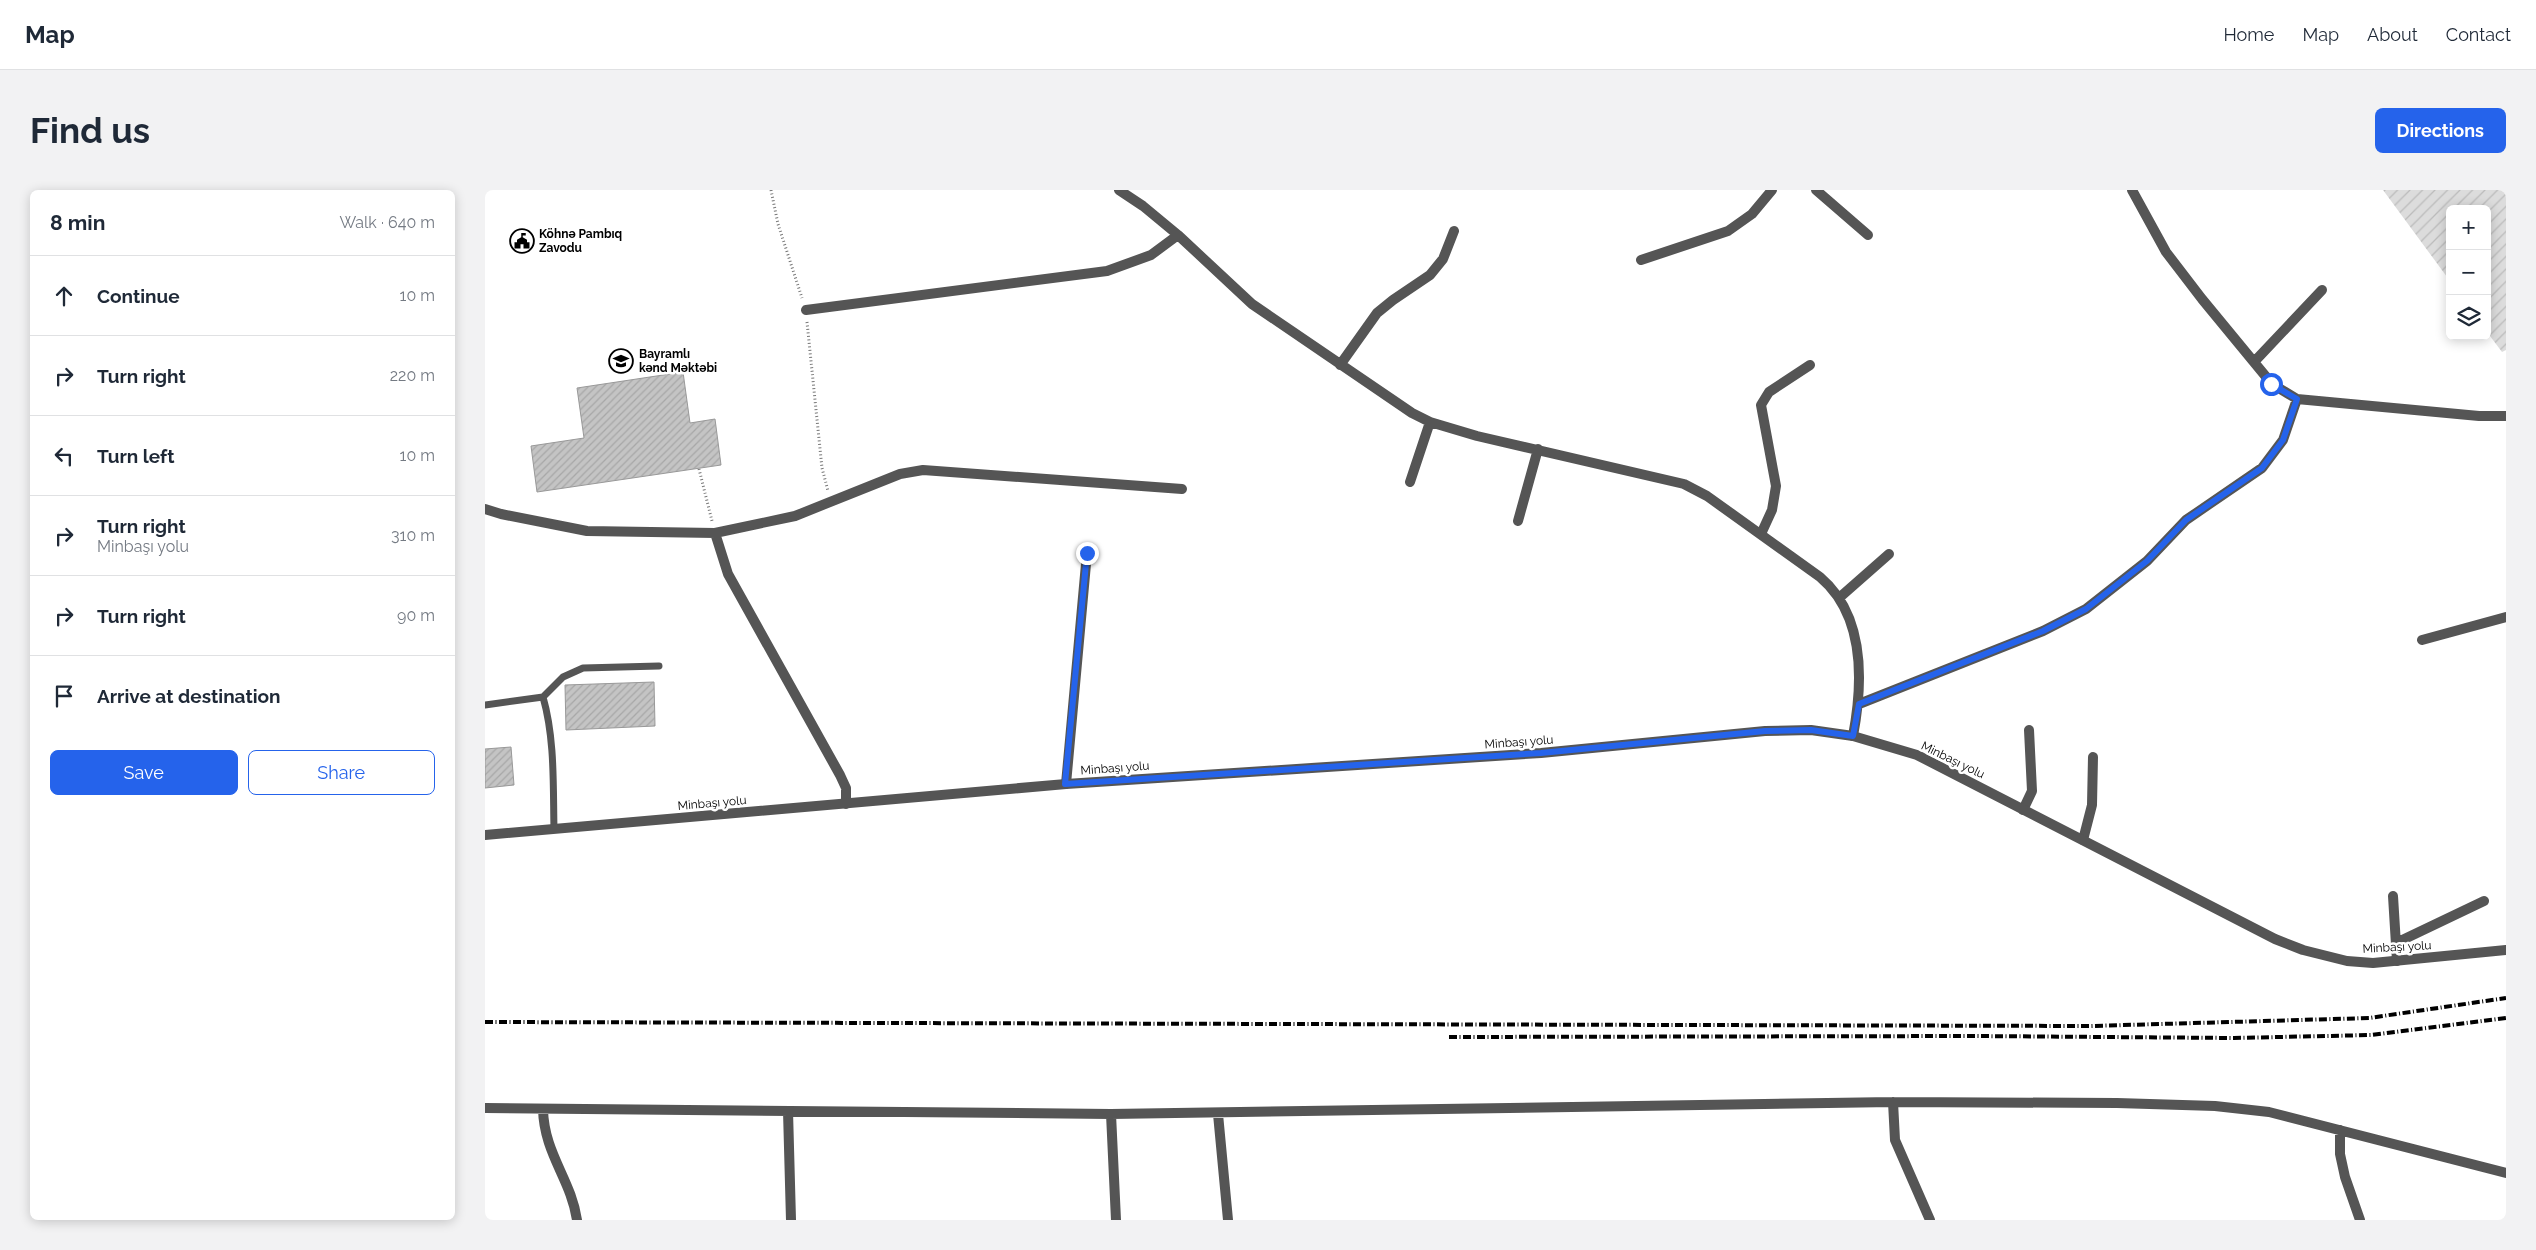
<!DOCTYPE html>
<html lang="en">
<head>
<meta charset="utf-8">
<style>
	body { margin:0; font-family:Raleway,sans-serif; background:#f2f2f3; color:#1f2937 }
	.controls { position:absolute; right:15px; top:15px; display:grid; overflow:hidden; border-radius:8px; box-shadow:0 2px 12px #0003 }
	.controls button { width:45px; height:45px; display:grid; place-items:center; padding:0; border:0; border-bottom:1px solid #e0e1e3; background:#fff; color:#1f2937; font:25px sans-serif }
	.stop { position:absolute; width:15px; height:15px; margin:-11px; border:4px solid #2563eb; border-radius:50%; background:#fff }
	.stop.end { background:#2563eb; border-color:#fff; box-shadow:0 1px 5px #0008 }
	.list { margin:0; padding:0; list-style:none }
	h2 { display:flex; justify-content:space-between; align-items:center; height:65px; margin:0; padding:0 20px; font-size:21px }
	h2 small { font-size:16px; font-weight:400; color:#747a83 }
	.list li { display:grid; grid-template-columns:32px 1fr auto; gap:15px; align-items:center; box-sizing:border-box; height:80px; padding:0 20px; border-top:1px solid #e0e1e3 }
	.list b { display:block; font-size:19px; white-space:nowrap }
	.list p { margin:0; font-size:16px; white-space:nowrap; color:#747a83 }
	.list em { font-size:16px; font-style:normal; color:#747a83 }
	.actions { display:flex; gap:10px; padding:15px 20px }
	.actions a { flex:1; padding:11px 0; border:1px solid #2563eb; border-radius:8px; text-align:center; font-size:18px; color:#2563eb }
	.actions .main { background:#2563eb; color:#fff }
	.icon { flex:none; width:28px; height:28px; fill:none; stroke:currentColor; stroke-width:2; stroke-linecap:round; stroke-linejoin:round }
	.map { position:relative; flex:none; width:2021px; height:1030px; overflow:hidden; border-radius:8px }
	header { display:flex; align-items:center; gap:30px; box-sizing:border-box; height:70px; padding:0 25px; background:#fff; border-bottom:1px solid #e0e1e3 }
	header strong { font-size:24px }
	nav { display:flex; gap:28px; margin-inline-start:auto; font-size:18px }
	.intro { display:flex; align-items:center; justify-content:space-between; box-sizing:border-box; height:120px; padding:0 30px }
	h1 { margin:0; font-size:35px }
	.button { padding:12px 22px; border-radius:8px; background:#2563eb; color:#fff; font-size:18px; font-weight:700 }
	main { display:flex; gap:30px; padding:0 30px }
	aside { flex:1; background:#fff; border-radius:8px; box-shadow:0 2px 12px #0003 }
	.map>svg:first-child { display:block }
	.garden { fill:url(#garden-furrows) }
	.building { fill:url(#building-hatch); stroke:#999 }
	.lines { fill:none; stroke-linecap:round; stroke-linejoin:round }
	.path { stroke:#777; stroke-width:3; stroke-dasharray:1 2.5; stroke-linecap:butt }
	.service { stroke:#555; stroke-width:7 }
	.minor { stroke:#555; stroke-width:10 }
	.tertiary { stroke:#555; stroke-width:10 }
	.rail { stroke:#000; stroke-width:4; stroke-dasharray:8 2.5 1 2.5; stroke-linecap:butt }
	.route { stroke:#2563eb; stroke-width:6 }
	.labels { text-anchor:middle; dominant-baseline:central; stroke-width:5; stroke-linejoin:round; paint-order:stroke }
	.poi-label { font-size:12px; font-weight:bold; fill:#000; stroke:#fff; text-anchor:start }
	.street-label { font-size:12px; fill:#000; stroke:#fff }
</style>
</head>
<body>
<header>
<strong>Map</strong>
<nav><a>Home</a><a>Map</a><a>About</a><a>Contact</a></nav>
</header>
<div class="intro"><h1>Find us</h1><a class="button">Directions</a></div>
<main>
<aside>
<h2>8 min<small>Walk · 640 m</small></h2>
<ul class="list">
<li><svg class="icon" aria-label="ahead" viewBox="0 0 24 24"><path d="M12 20V5M6 11l6-6 6 6"/></svg><div><b>Continue</b></div><em>10 m</em></li>
<li><svg class="icon" aria-label="right" viewBox="0 0 24 24"><path d="M7 20v-9h11M14 6l5 5-5 5"/></svg><div><b>Turn right</b></div><em>220 m</em></li>
<li><svg class="icon" aria-label="left" viewBox="0 0 24 24"><path d="M17 20v-9H6M10 6l-5 5 5 5"/></svg><div><b>Turn left</b></div><em>10 m</em></li>
<li><svg class="icon" aria-label="right" viewBox="0 0 24 24"><path d="M7 20v-9h11M14 6l5 5-5 5"/></svg><div><b>Turn right</b><p>Minbaşı yolu</p></div><em>310 m</em></li>
<li><svg class="icon" aria-label="right" viewBox="0 0 24 24"><path d="M7 20v-9h11M14 6l5 5-5 5"/></svg><div><b>Turn right</b></div><em>90 m</em></li>
<li><svg class="icon" aria-label="arrive" viewBox="0 0 24 24"><path d="M6 21V4h12l-3 4 3 4H6"/></svg><div><b>Arrive at destination</b></div></li>
</ul>
<div class="actions"><a class="main">Save</a><a>Share</a></div>
</aside>
<div class="map">
<svg width="2021" height="1030" viewBox="0 0 2021 1030">
	<defs>
		<pattern id="garden-furrows" width="10" height="10" patternUnits="userSpaceOnUse" patternTransform="scale(1.25)"><rect width="10" height="10" fill="#dcdcdc"/><path d="M-1 1l2-2M0 10L10 0M9 11l2-2" fill="none" stroke="#bbb"/></pattern>
		<pattern id="building-hatch" width="6" height="6" patternUnits="userSpaceOnUse" patternTransform="scale(1.25)"><rect width="6" height="6" fill="#c4c4c4"/><path d="M-1 1l2-2M0 6l6-6M5 7l2-2" fill="none" stroke="#a7a7a7"/></pattern>
	</defs>
	<rect width="100%" height="100%" fill="#fff"/>
	<path class="garden" d="M1898,0H2021V160L2017,162L2002,142V19H1965V91Z"/>
	<path class="building" d="M198,182L205,233L230,229L236,275L52,302L46,256L99,248L92,198Z
		M169,492L170,536L81,540L80,495Z
		M26,557L29,595L0,598V559Z"/>
	<g class="lines">
		<path class="path" d="M286,0L293,34L317,108
			M322,132L337,278L343,301
			M214,279L227,331"/>
		<path class="service" d="M58,507C70,549 68,595 69,639
			M0,515L58,507L78,487L98,478L174,476"/>
		<path class="minor" d="M634,0L658,16L693,45L767,114L927,223L945,232L992,246L1199,294L1222,306L1335,387C1380,425 1378,493 1368,546
			M1331,0L1383,45
			M1647,0L1681,62L1717,109L1787,194L1812,209L1994,226H2021
			M1156,70L1243,41L1267,24L1287,0
			M321,120L622,81L666,65L693,45
			M1769,172L1837,100
			M855,175L892,123L908,110L945,85L958,69L969,41
			M925,292L945,232
			M0,319L16,324L102,341L230,343L310,326L415,284L438,280L697,299
			M1033,331L1053,259
			M230,343L243,384L355,585L361,598V614
			M1276,344L1287,320L1291,296L1276,215L1284,202L1325,175
			M1354,408L1404,364
			M1937,450L2021,427
			M1374,514L1558,441L1601,419L1662,371L1701,330L1777,278L1798,250L1812,209
			M581,594L602,363
			M1538,620L1547,601L1544,540
			M1598,650L1607,615L1608,567
			M1908,706L1912,771
			M1911,753L1999,711
			M1408,912L1410,950L1445,1030
			M0,918L626,924L1408,912L1632,913L1730,916L1784,922L2021,983
			M58,919C59,964 86,989 92,1030
			M303,921L306,1030
			M626,924L631,1030
			M733,924L743,1030
			M1855,940V964L1860,987L1875,1030"/>
		<path class="tertiary" d="M0,645L581,594L1056,563L1280,541L1326,540L1368,546L1432,565L1790,749L1818,760L1862,771L1888,773L2021,760"/>
		<path class="rail" d="M0,832L1606,836L1884,828L2021,808
			M964,847L1490,846L1749,848L1886,845L2021,828"/>
	</g>
	<g class="lines">
		<path class="route" d="M602,363L580,594L1056,563L1280,541L1326,540L1368,546L1374,514L1558,441L1601,419L1662,371L1701,330L1777,278L1798,250L1812,209L1786,194"/>
	</g>
	<defs>
		<g id="civic-ring" transform="scale(1.25)"><circle r="9.5" fill="#fff" stroke="#000" stroke-width="1.5"/><path d="M-.6-6.5H3V-4.5H.6V-3L4-1V1h2V6H-6V1h2V-1L-.6-3ZM-1.2 2.5V6h2.4V2.5Z" fill="#000"/></g>
		<g id="school-ring" transform="scale(1.25)"><circle r="9.5" fill="#fff" stroke="#000" stroke-width="1.5"/><path d="M0-5L7-2L0 1L-7-2ZM-4 1L0 2.5L4 1V4Q0 6-4 4Z" fill="#000"/></g>
	</defs>
	<g fill-rule="evenodd">
		<use href="#civic-ring" x="37" y="51"/>
		<use href="#school-ring" x="136" y="171"/>
	</g>
	<g class="labels">
		<g class="poi-label">
			<text x="54" y="44">Köhnə Pambıq<tspan x="54" dy="14">Zavodu</tspan></text>
			<text x="154" y="164">Bayramlı<tspan x="154" dy="14">kənd Məktəbi</tspan></text>
		</g>
		<g class="street-label">
			<text transform="translate(1034 552) rotate(-4)">Minbaşı yolu</text>
			<text transform="translate(1468 570) rotate(26)">Minbaşı yolu</text>
			<text transform="translate(630 578) rotate(-4)">Minbaşı yolu</text>
			<text transform="translate(227 613) rotate(-5)">Minbaşı yolu</text>
			<text transform="translate(1912 757) rotate(-3)">Minbaşı yolu</text>
		</g>
	</g>
</svg>
<div class="controls">
<button>+</button>
<button>−</button>
<button><svg class="icon" aria-label="layers" viewBox="0 0 24 24"><path d="M12 4l9 5-9 5-9-5zM3 14l9 5 9-5"/></svg></button>
</div>
<div class="stop" style="left:1786px;top:194px"></div>
<div class="stop end" style="left:602px;top:363px"></div>
</div>
</main>
</body>
</html>
